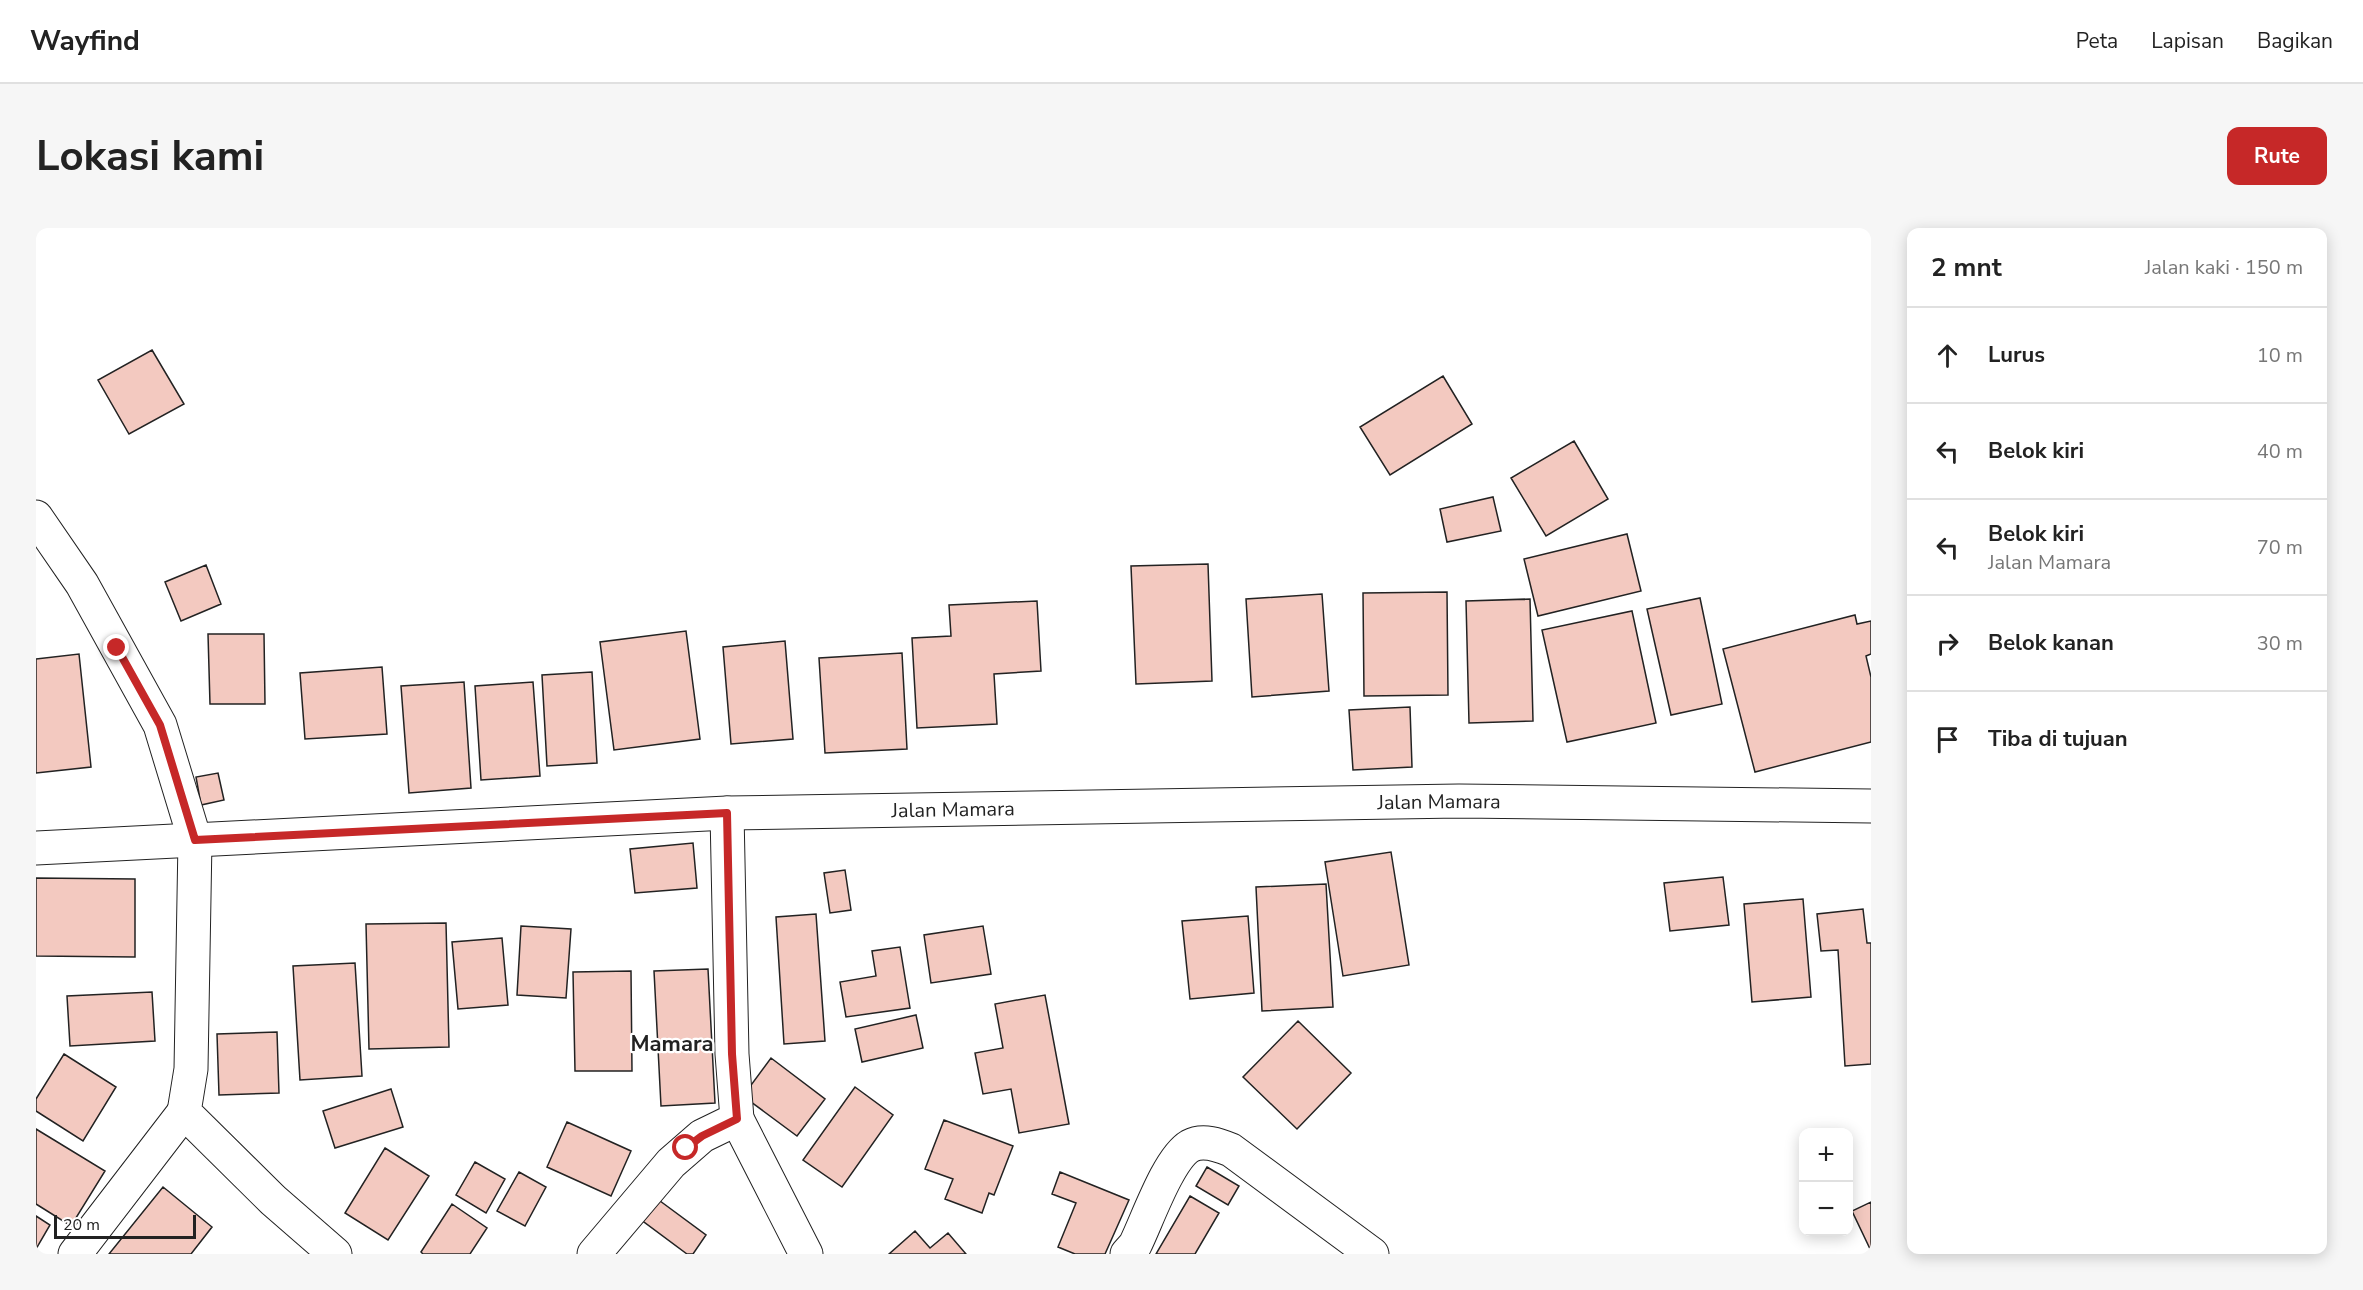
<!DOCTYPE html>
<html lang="id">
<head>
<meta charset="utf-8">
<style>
	body { margin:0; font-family:"Nunito Sans",sans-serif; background:#f6f6f6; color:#222 }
	.controls { position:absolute; right:18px; bottom:18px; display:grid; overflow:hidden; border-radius:12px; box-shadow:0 3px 15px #0003 }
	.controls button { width:54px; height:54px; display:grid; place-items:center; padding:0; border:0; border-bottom:2px solid #e0e0e0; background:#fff; color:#222; font:30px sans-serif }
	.scale { position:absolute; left:18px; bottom:15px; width:142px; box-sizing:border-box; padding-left:6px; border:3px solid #222; border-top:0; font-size:16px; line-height:21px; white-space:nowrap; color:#222; -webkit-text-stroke:4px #fff; paint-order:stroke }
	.stop { position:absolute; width:18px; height:18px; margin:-14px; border:4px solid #c62828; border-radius:50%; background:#fff }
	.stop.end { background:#c62828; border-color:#fff; box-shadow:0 2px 6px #0008 }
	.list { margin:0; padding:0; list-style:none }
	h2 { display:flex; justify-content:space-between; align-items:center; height:78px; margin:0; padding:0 24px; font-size:26px }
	h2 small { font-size:20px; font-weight:400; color:#767676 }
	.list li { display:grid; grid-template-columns:39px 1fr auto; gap:18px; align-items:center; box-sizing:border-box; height:96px; padding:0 24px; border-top:2px solid #e0e0e0 }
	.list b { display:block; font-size:22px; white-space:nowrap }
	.list p { margin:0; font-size:20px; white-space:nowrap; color:#767676 }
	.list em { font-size:20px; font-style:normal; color:#767676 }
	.icon { flex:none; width:33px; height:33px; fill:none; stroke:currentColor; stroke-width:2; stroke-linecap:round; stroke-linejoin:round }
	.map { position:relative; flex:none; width:1835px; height:1026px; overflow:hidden; border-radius:12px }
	header { display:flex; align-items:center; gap:36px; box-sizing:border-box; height:84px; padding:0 30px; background:#fff; border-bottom:2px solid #e0e0e0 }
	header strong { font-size:28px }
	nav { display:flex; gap:33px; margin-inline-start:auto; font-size:21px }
	.intro { display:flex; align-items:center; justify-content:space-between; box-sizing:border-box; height:144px; padding:0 36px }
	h1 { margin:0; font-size:42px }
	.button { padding:15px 27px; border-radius:12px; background:#c62828; color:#fff; font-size:21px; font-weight:700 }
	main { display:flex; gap:36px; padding:0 36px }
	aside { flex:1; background:#fff; border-radius:12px; box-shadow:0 3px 15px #0003 }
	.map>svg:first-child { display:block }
	.building { fill:#f3c9c0; stroke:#222; stroke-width:1.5 }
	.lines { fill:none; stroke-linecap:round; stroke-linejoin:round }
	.street-casing { stroke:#222; stroke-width:35 }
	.street { stroke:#fff; stroke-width:33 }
	.route { stroke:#c62828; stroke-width:8 }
	.labels { text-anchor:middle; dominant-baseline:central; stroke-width:4.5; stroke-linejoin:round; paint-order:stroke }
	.street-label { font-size:20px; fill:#222; stroke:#fff }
	.quarter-label { font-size:22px; font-weight:bold; fill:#222; stroke:#fff }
</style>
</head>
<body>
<header>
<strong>Wayfind</strong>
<nav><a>Peta</a><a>Lapisan</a><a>Bagikan</a></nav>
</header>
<div class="intro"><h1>Lokasi kami</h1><a class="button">Rute</a></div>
<main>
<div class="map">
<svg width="1835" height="1026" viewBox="0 0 1835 1026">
	<rect width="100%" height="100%" fill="#fff"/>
	<path class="building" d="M116,122L148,176L93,206L62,152Z
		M1407,148L1436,196L1354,247L1324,199Z
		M1538,213L1572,271L1510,308L1475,250Z
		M1457,269L1465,303L1411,314L1404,281Z
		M1591,306L1605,363L1502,388L1488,331Z
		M1172,336L1176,453L1100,456L1095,338Z
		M170,337L185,376L145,393L129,354Z
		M1411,364L1412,467L1328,468L1327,365Z
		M1286,366L1293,463L1216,469L1210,371Z
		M1664,370L1686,476L1635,487L1611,381Z
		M1494,371L1497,493L1433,495L1430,373Z
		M1001,373L1005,443L958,446L961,496L881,500L876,410L915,408L913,377Z
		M1596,383L1620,495L1531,514L1506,402Z
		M1819,387L1821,396L1835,393V426L1830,428L1835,449V514L1719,544L1687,421Z
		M650,403L664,511L578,522L564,414Z
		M172,406H228L229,476H174Z
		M749,413L757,511L695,516L687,419Z
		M866,425L871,521L789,525L783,430Z
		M43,426L55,539L0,545V431Z
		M346,439L351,506L269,511L264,445Z
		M556,444L561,535L511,538L506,447Z
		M428,454L435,560L373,565L365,458Z
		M497,454L504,548L445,552L439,458Z
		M1374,479L1376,539L1317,542L1313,482Z
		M182,545L188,572L165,577L160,549Z
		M657,615L661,660L599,665L594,621Z
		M1355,624L1373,737L1307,748L1289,634Z
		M809,642L815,682L794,685L788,645Z
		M1687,649L1693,697L1634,703L1628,655Z
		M0,650L99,651V729L0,728Z
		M1290,656L1297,779L1226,783L1220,659Z
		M1767,671L1775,769L1716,774L1708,676Z
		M1827,681L1831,715H1835V836L1809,838L1802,722L1785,723L1781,686Z
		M780,686L789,813L748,816L740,689Z
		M1212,688L1218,765L1154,771L1146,693Z
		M410,695L413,819L333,821L330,696Z
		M485,698L535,701L530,770L481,767Z
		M947,698L955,746L895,755L888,707Z
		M466,710L472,777L422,781L416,714Z
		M864,719L874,780L810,789L804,754L840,748L836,723Z
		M319,735L326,848L264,852L257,738Z
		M672,741L679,875L625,878L618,743Z
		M595,743L596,843H539L537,744Z
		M116,764L119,813L34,818L31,768Z
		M1009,767L1033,896L983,905L975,861L947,866L939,825L967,820L959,776Z
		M880,787L887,820L826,834L819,801Z
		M1262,793L1315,845L1261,901L1207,849Z
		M241,804L243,865L183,867L181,806Z
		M28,826L80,859L47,913L0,883V871Z
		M735,830L789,871L761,908L707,868Z
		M819,859L857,887L806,959L767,932Z
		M355,861L367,899L299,920L287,883Z
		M908,892L977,918L958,967L953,965L946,985L909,971L917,951L889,941Z
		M531,894L595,923L575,968L511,939Z
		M0,901L69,943L35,998L0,976Z
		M349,920L393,948L352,1012L309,985Z
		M439,934L469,951L450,985L420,967Z
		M1171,939L1203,958L1192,977L1160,958Z
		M483,944L510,959L489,998L461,983Z
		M1024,944L1093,972L1069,1026H1039L1022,1019L1040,975L1016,966Z
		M127,959L176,999L155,1026H73Z
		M1154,968L1183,985L1159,1026H1120Z
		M620,970L670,1007L657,1026H651L604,991Z
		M1835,974V1023L1816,983Z
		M416,976L451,1000L434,1026H387L385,1024Z
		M0,988L14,997L0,1021Z
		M879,1003L894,1020L912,1005L930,1026H853Z"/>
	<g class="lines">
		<g class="street-casing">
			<g id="street">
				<path d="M0,289L46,356L124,497L159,612L155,841L148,884L237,972L299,1026"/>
				<path id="s1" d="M0,620L691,585L1423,573L1835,578"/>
				<path d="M701,891L770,1026"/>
				<path d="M39,1026L148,884"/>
				<path d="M558,1026L635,935L666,908L701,891L696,826L691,585"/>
				<path d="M1091,1026L1099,1017C1111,993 1132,931 1154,918C1167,911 1183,917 1195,922L1336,1026"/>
			</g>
		</g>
		<use href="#street" class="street"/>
	</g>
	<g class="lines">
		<path class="route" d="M81,420L124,497L159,612L691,585L696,826L701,891L666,908L650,920"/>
	</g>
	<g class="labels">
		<g class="street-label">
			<text stroke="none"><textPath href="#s1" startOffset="1404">Jalan Mamara</textPath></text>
			<text stroke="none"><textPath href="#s1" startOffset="918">Jalan Mamara</textPath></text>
		</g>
		<g class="quarter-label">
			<text x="636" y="816">Mamara</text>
		</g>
	</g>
</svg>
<div class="controls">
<button>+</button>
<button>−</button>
</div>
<div class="scale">20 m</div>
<div class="stop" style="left:650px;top:920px"></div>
<div class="stop end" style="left:81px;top:420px"></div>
</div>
<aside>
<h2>2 mnt<small>Jalan kaki · 150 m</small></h2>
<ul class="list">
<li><svg class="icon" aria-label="ahead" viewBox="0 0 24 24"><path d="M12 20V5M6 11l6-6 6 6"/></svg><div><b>Lurus</b></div><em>10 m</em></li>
<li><svg class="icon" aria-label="left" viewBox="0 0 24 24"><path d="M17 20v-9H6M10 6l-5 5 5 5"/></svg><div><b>Belok kiri</b></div><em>40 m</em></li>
<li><svg class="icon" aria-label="left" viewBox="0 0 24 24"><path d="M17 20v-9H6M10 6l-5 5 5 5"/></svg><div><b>Belok kiri</b><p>Jalan Mamara</p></div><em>70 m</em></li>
<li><svg class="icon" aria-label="right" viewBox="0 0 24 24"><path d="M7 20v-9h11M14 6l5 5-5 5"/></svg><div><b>Belok kanan</b></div><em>30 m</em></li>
<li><svg class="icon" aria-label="arrive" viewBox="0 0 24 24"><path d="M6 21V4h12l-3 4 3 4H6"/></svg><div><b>Tiba di tujuan</b></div></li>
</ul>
</aside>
</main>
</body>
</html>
